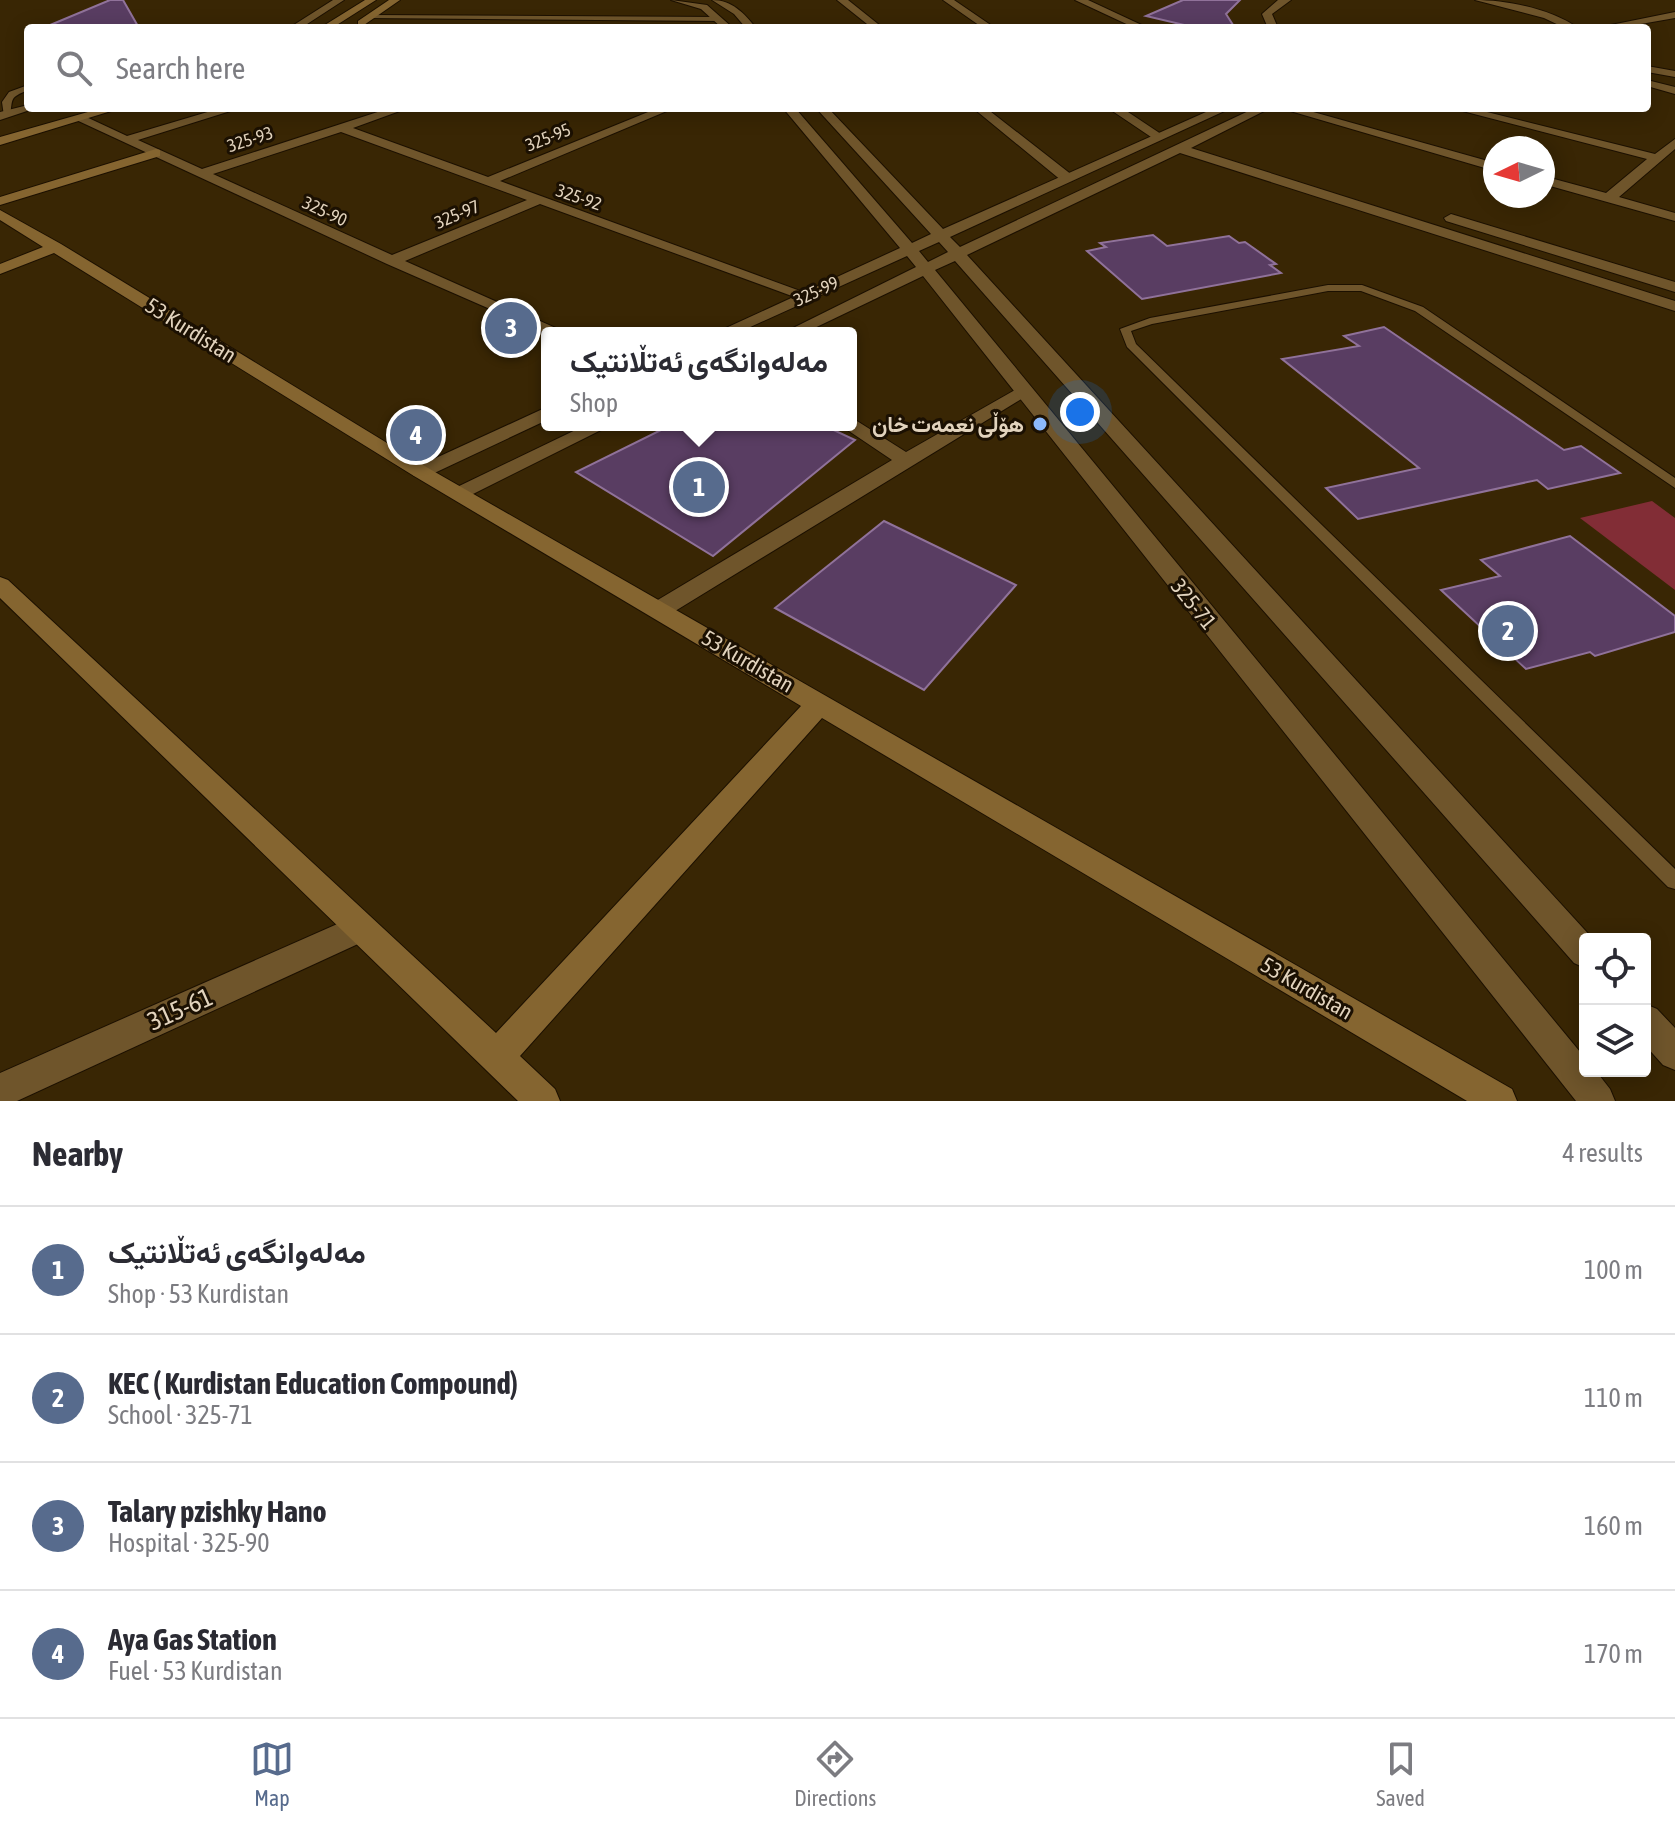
<!DOCTYPE html>
<html lang="en">
<head>
<meta charset="utf-8">
<style>
	body { margin:0; font-family:"Asap Condensed",Vazirmatn,sans-serif; background:#f2f2f3; color:#2b2b33 }
	.controls { position:absolute; right:24px; bottom:24px; display:grid; overflow:hidden; border-radius:8px; box-shadow:0 4px 20px #0003 }
	.controls button { width:72px; height:72px; display:grid; place-items:center; padding:0; border:0; border-bottom:2px solid #e1e1e2; background:#fff; color:#2b2b33; font:40px sans-serif }
	.compass { position:absolute; left:1483px; top:136px; width:72px; height:72px; border-radius:50%; background:#fff; box-shadow:0 4px 20px #0003; rotate:265deg }
	.you { position:absolute; left:1080px; top:412px; width:28px; height:28px; margin:-20px; border:6px solid #fff; border-radius:50%; background:#1a73e8; box-shadow:0 0 0 12px #1a73e833 }
	.badge { display:grid; place-items:center; width:52px; height:52px; border-radius:50%; background:#576b8d; color:#fff; font-size:26px; font-weight:700 }
	.pin { position:absolute; translate:-50% -50%; border:4px solid #fff; box-shadow:0 2px 8px #0006 }
	.popup { position:absolute; left:541px; top:327px; width:316px; height:104px; box-sizing:border-box; display:grid; place-content:center; border-radius:8px; background:#fff; filter:drop-shadow(0 2px 6px #0005); font-size:26px; white-space:nowrap; color:#7c7c81 }
	.popup b { font-size:30px; color:#2b2b33 }
	.popup::after { content:''; position:absolute; left:50%; top:100%; margin-left:-16px; border:16px solid transparent; border-top-color:#fff }
	.list { margin:0; padding:0; list-style:none }
	h2 { display:flex; justify-content:space-between; align-items:center; height:104px; margin:0; padding:0 32px; font-size:34px }
	h2 small { font-size:26px; font-weight:400; color:#7c7c81 }
	.list li { display:grid; grid-template-columns:52px 1fr auto; gap:24px; align-items:center; box-sizing:border-box; height:128px; padding:0 32px; border-top:2px solid #e1e1e2 }
	.list b { display:block; font-size:30px; white-space:nowrap }
	.list p { margin:0; font-size:26px; white-space:nowrap; color:#7c7c81 }
	.list em { font-size:26px; font-style:normal; color:#7c7c81 }
	.icon { flex:none; width:44px; height:44px; fill:none; stroke:currentColor; stroke-width:2; stroke-linecap:round; stroke-linejoin:round }
	.map { position:relative; flex:none; width:1675px; height:1101px; overflow:hidden }
	.search { position:absolute; background:#fff; box-shadow:0 4px 20px #0003; left:24px; right:24px; top:24px; height:88px; display:flex; align-items:center; gap:20px; box-sizing:border-box; padding:0 28px; border-radius:8px; color:#7c7c81; font-size:30px }
	.sheet { height:616px; background:#fff }
	nav { display:flex; justify-content:space-around; align-items:center; box-sizing:border-box; height:112px; border-top:2px solid #e1e1e2; background:#fff; font-size:22px; color:#7c7c81 }
	nav a { display:grid; justify-items:center; gap:4px }
	nav .on { color:#576b8d }
	.map>svg:first-child { display:block }
	.green { fill:#822d36 }
	.building { fill:#593d62; stroke:#90729a; stroke-width:2 }
	.lines { fill:none; stroke-linecap:round; stroke-linejoin:round }
	.service-casing { stroke:#1c1000; stroke-width:2 }
	.minor-casing { stroke:#1c1000; stroke-width:2 }
	.tertiary-casing { stroke:#1c1000; stroke-width:2 }
	.secondary-casing { stroke:#1c1000; stroke-width:2 }
	.service { fill:#6f552b; fill-rule:evenodd }
	.minor { fill:#6f552b; fill-rule:evenodd }
	.tertiary { fill:#6f552b; fill-rule:evenodd }
	.secondary { fill:#856530; fill-rule:evenodd }
	.poi-dot { fill:#8cb9fc; stroke:#1b1002; stroke-width:3 }
	.labels { text-anchor:middle; dominant-baseline:central; stroke-width:6; stroke-linejoin:round; paint-order:stroke }
	.far-street-label { font-size:18px; fill:#e2d3bd; stroke:#1b1002 }
	.street-label { font-size:22px; fill:#e2d3bd; stroke:#1b1002 }
	.poi-label { font-size:22px; font-weight:bold; fill:#e2d3bd; stroke:#1b1002; text-anchor:end }
	.near-street-label { font-size:26px; fill:#e2d3bd; stroke:#1b1002 }
</style>
</head>
<body>
<div class="map">
<svg width="1675" height="1101" viewBox="0 0 1675 1101">
	<rect width="100%" height="100%" fill="#392604"/>
	<path class="green" d="M1652,501L1675,518V590L1580,518Z"/>
	<path class="building" d="M110,0H123L139,28H43Z
		M1183,0H1240L1226,14L1235,28H1197L1146,16Z
		M1153,235L1167,246L1229,236L1239,243L1245,242L1276,264L1270,265L1281,273L1142,299L1087,251L1106,247L1100,243Z
		M1384,327L1564,450L1581,446L1620,473L1548,489L1537,480L1358,519L1326,488L1419,468L1282,359L1359,346L1344,336Z
		M671,425H823L855,440L713,556L576,472Z
		M884,521L1016,585L924,690L775,608Z
		M1570,536L1675,616V632L1595,656L1590,652L1526,669L1441,590L1500,576L1481,560Z"/>
	<g class="lines">
		<g class="service-casing">
			<path id="service" d="M370,15L719,17L722,19L719,21L368,18Z
				M28,85V90C9,98 13,98 10,116H4L2,102L9,92Z
				M1328,285H1362L1423,307L1675,478V488L1415,311L1361,291H1328L1152,324L1131,331L1136,344L1675,869V889L1668,887L1127,347L1120,329L1150,318Z"/>
		</g>
		<g class="minor-casing">
			<path id="minor" d="M333,0H344L301,28H289Z
				M837,0H848L883,28H872Z
				M943,0H954L995,28H983Z
				M1075,0H1088L1148,28H1135Z
				M1675,12V18L1618,28H1596Z
				M28,105V108H36L0,120V112Z
				M221,108H240L138,140L202,169L390,108H408L353,128L488,177L658,108H674L500,181L814,296L806,301L800,299L540,204L405,261L567,333L547,334L387,264L72,118L82,115L127,136ZM341,132L527,200L392,255L213,174Z
				M973,108H986L1072,175V181H1062Z
				M1108,108H1122L1164,136L1154,139Z
				M1280,108H1299L1495,163V171Z
				M1451,108H1471L1655,154L1675,139V149L1619,197L1675,213V221L1543,184V176L1606,193L1647,159Z
				M1022,386L1031,391L1028,395L667,616H651L647,610L651,604L892,460L840,425H851V420L857,421L906,452Z
				M360,914L371,918L375,928L371,938L17,1101H0V1073Z"/>
		</g>
		<g class="tertiary-casing">
			<path id="tertiary" d="M671,0L707,5L733,28H722L701,9Z
				M712,0C732,0 744,13 756,28H746L734,14Z
				M1278,0H1291L1272,14L1278,28H1268L1262,14Z
				M1475,0C1507,0 1552,9 1578,28H1565L1544,18Z
				M1647,66L1675,71V77L1647,72Z
				M1647,80L1675,87V94L1647,86Z
				M783,108H795L912,243L931,234L816,108H828L943,229L1215,108H1231L950,237L960,247L1255,108H1270L1191,148L1675,301V311L1180,153L967,255L1593,939H1585V968L1574,963L955,261L935,270L1585,1058V1071H1596L1610,1089L1615,1101H1576L923,276L804,333H783L916,267L907,256L737,333H715L900,248ZM939,242L948,252L928,262L919,251Z
				M1451,214L1675,282V292L1446,221L1444,218Z
				M547,407V420L428,476H414L411,472L414,468Z
				M586,425H611L467,497H453L450,493L453,489Z
				M1645,1004L1657,1009L1675,1028V1070L1663,1065L1645,1045Z"/>
		</g>
		<g class="secondary-casing">
			<path id="secondary" d="M365,0H376L332,28H320Z
				M389,0H400L364,25H358V21Z
				M102,108H121L0,145V137Z
				M156,149L160,150V156L0,205V197Z
				M0,210L61,244L428,468L1512,1089L1517,1101H1467L822,718L520,1056L555,1089L560,1101H518L0,598V577L8,580L496,1033L801,706L414,476L54,253L0,274V264L43,247L0,220Z"/>
		</g>
		<use href="#service" class="service"/>
		<use href="#minor" class="minor"/>
		<use href="#tertiary" class="tertiary"/>
		<use href="#secondary" class="secondary"/>
	</g>
	<circle class="poi-dot" cx="1040" cy="424" r="8"/>
	<g class="labels">
		<g class="far-street-label">
			<text transform="translate(548 137) rotate(-22)">325-95</text>
			<text transform="translate(250 139) rotate(-18)">325-93</text>
			<text transform="translate(579 197) rotate(19)">325-92</text>
			<text transform="translate(325 211) rotate(25)">325-90</text>
			<text transform="translate(457 214) rotate(-23)">325-97</text>
			<text transform="translate(816 291) rotate(-25)">325-99</text>
		</g>
		<g class="street-label">
			<text transform="translate(191 330) rotate(32)">53 Kurdistan</text>
			<text transform="translate(1194 604) rotate(51)">325-71</text>
			<text transform="translate(748 661) rotate(30)">53 Kurdistan</text>
			<text transform="translate(1307 988) rotate(30)">53 Kurdistan</text>
		</g>
		<g class="poi-label">
			<text x="1024" y="424">هۆڵی نعمەت خان</text>
		</g>
		<g class="near-street-label">
			<text transform="translate(180 1009) rotate(-24)">315-61</text>
		</g>
	</g>
</svg>
<div class="controls">
<button><svg class="icon" aria-label="locate" viewBox="0 0 24 24"><circle cx="12" cy="12" r="6"/><path d="M12 2v4M12 18v4M2 12h4M18 12h4"/></svg></button>
<button><svg class="icon" aria-label="layers" viewBox="0 0 24 24"><path d="M12 4l9 5-9 5-9-5zM3 14l9 5 9-5"/></svg></button>
</div>
<svg class="compass" viewBox="-18 -18 36 36"><path d="M0-13l5 13h-10z" fill="#e53935"/><path d="M0 13l5-13h-10z" fill="#7c7c81"/></svg>
<div class="you"></div>
<div class="pin badge" style="left:699px;top:487px">1</div>
<div class="popup"><b>مەلەوانگەی ئەتڵانتیک</b>Shop</div>
<div class="pin badge" style="left:1508px;top:631px">2</div>
<div class="pin badge" style="left:511px;top:328px">3</div>
<div class="pin badge" style="left:416px;top:435px">4</div>
<div class="search"><svg class="icon" aria-label="search" viewBox="0 0 24 24"><circle cx="10" cy="10" r="6"/><path d="M15 15l6 6"/></svg>Search here</div>
</div>
<section class="sheet">
<h2>Nearby<small>4 results</small></h2>
<ul class="list">
<li><span class="badge">1</span><div><b>مەلەوانگەی ئەتڵانتیک</b><p>Shop · 53 Kurdistan</p></div><em>100 m</em></li>
<li><span class="badge">2</span><div><b>KEC ( Kurdistan Education Compound)</b><p>School · 325-71</p></div><em>110 m</em></li>
<li><span class="badge">3</span><div><b>Talary pzishky Hano</b><p>Hospital · 325-90</p></div><em>160 m</em></li>
<li><span class="badge">4</span><div><b>Aya Gas Station</b><p>Fuel · 53 Kurdistan</p></div><em>170 m</em></li>
</ul>
</section>
<nav>
<a class="on"><svg class="icon" aria-label="map" viewBox="0 0 24 24"><path d="M3 6l6-2 6 2 6-2v14l-6 2-6-2-6 2zM9 4v14M15 6v14"/></svg>Map</a>
<a><svg class="icon" aria-label="directions" viewBox="0 0 24 24"><path d="M12 3l9 9-9 9-9-9zM9 14v-3h6M13 9l2 2-2 2"/></svg>Directions</a>
<a><svg class="icon" aria-label="saved" viewBox="0 0 24 24"><path d="M7 4h10v16l-5-4-5 4z"/></svg>Saved</a>
</nav>
</body>
</html>
